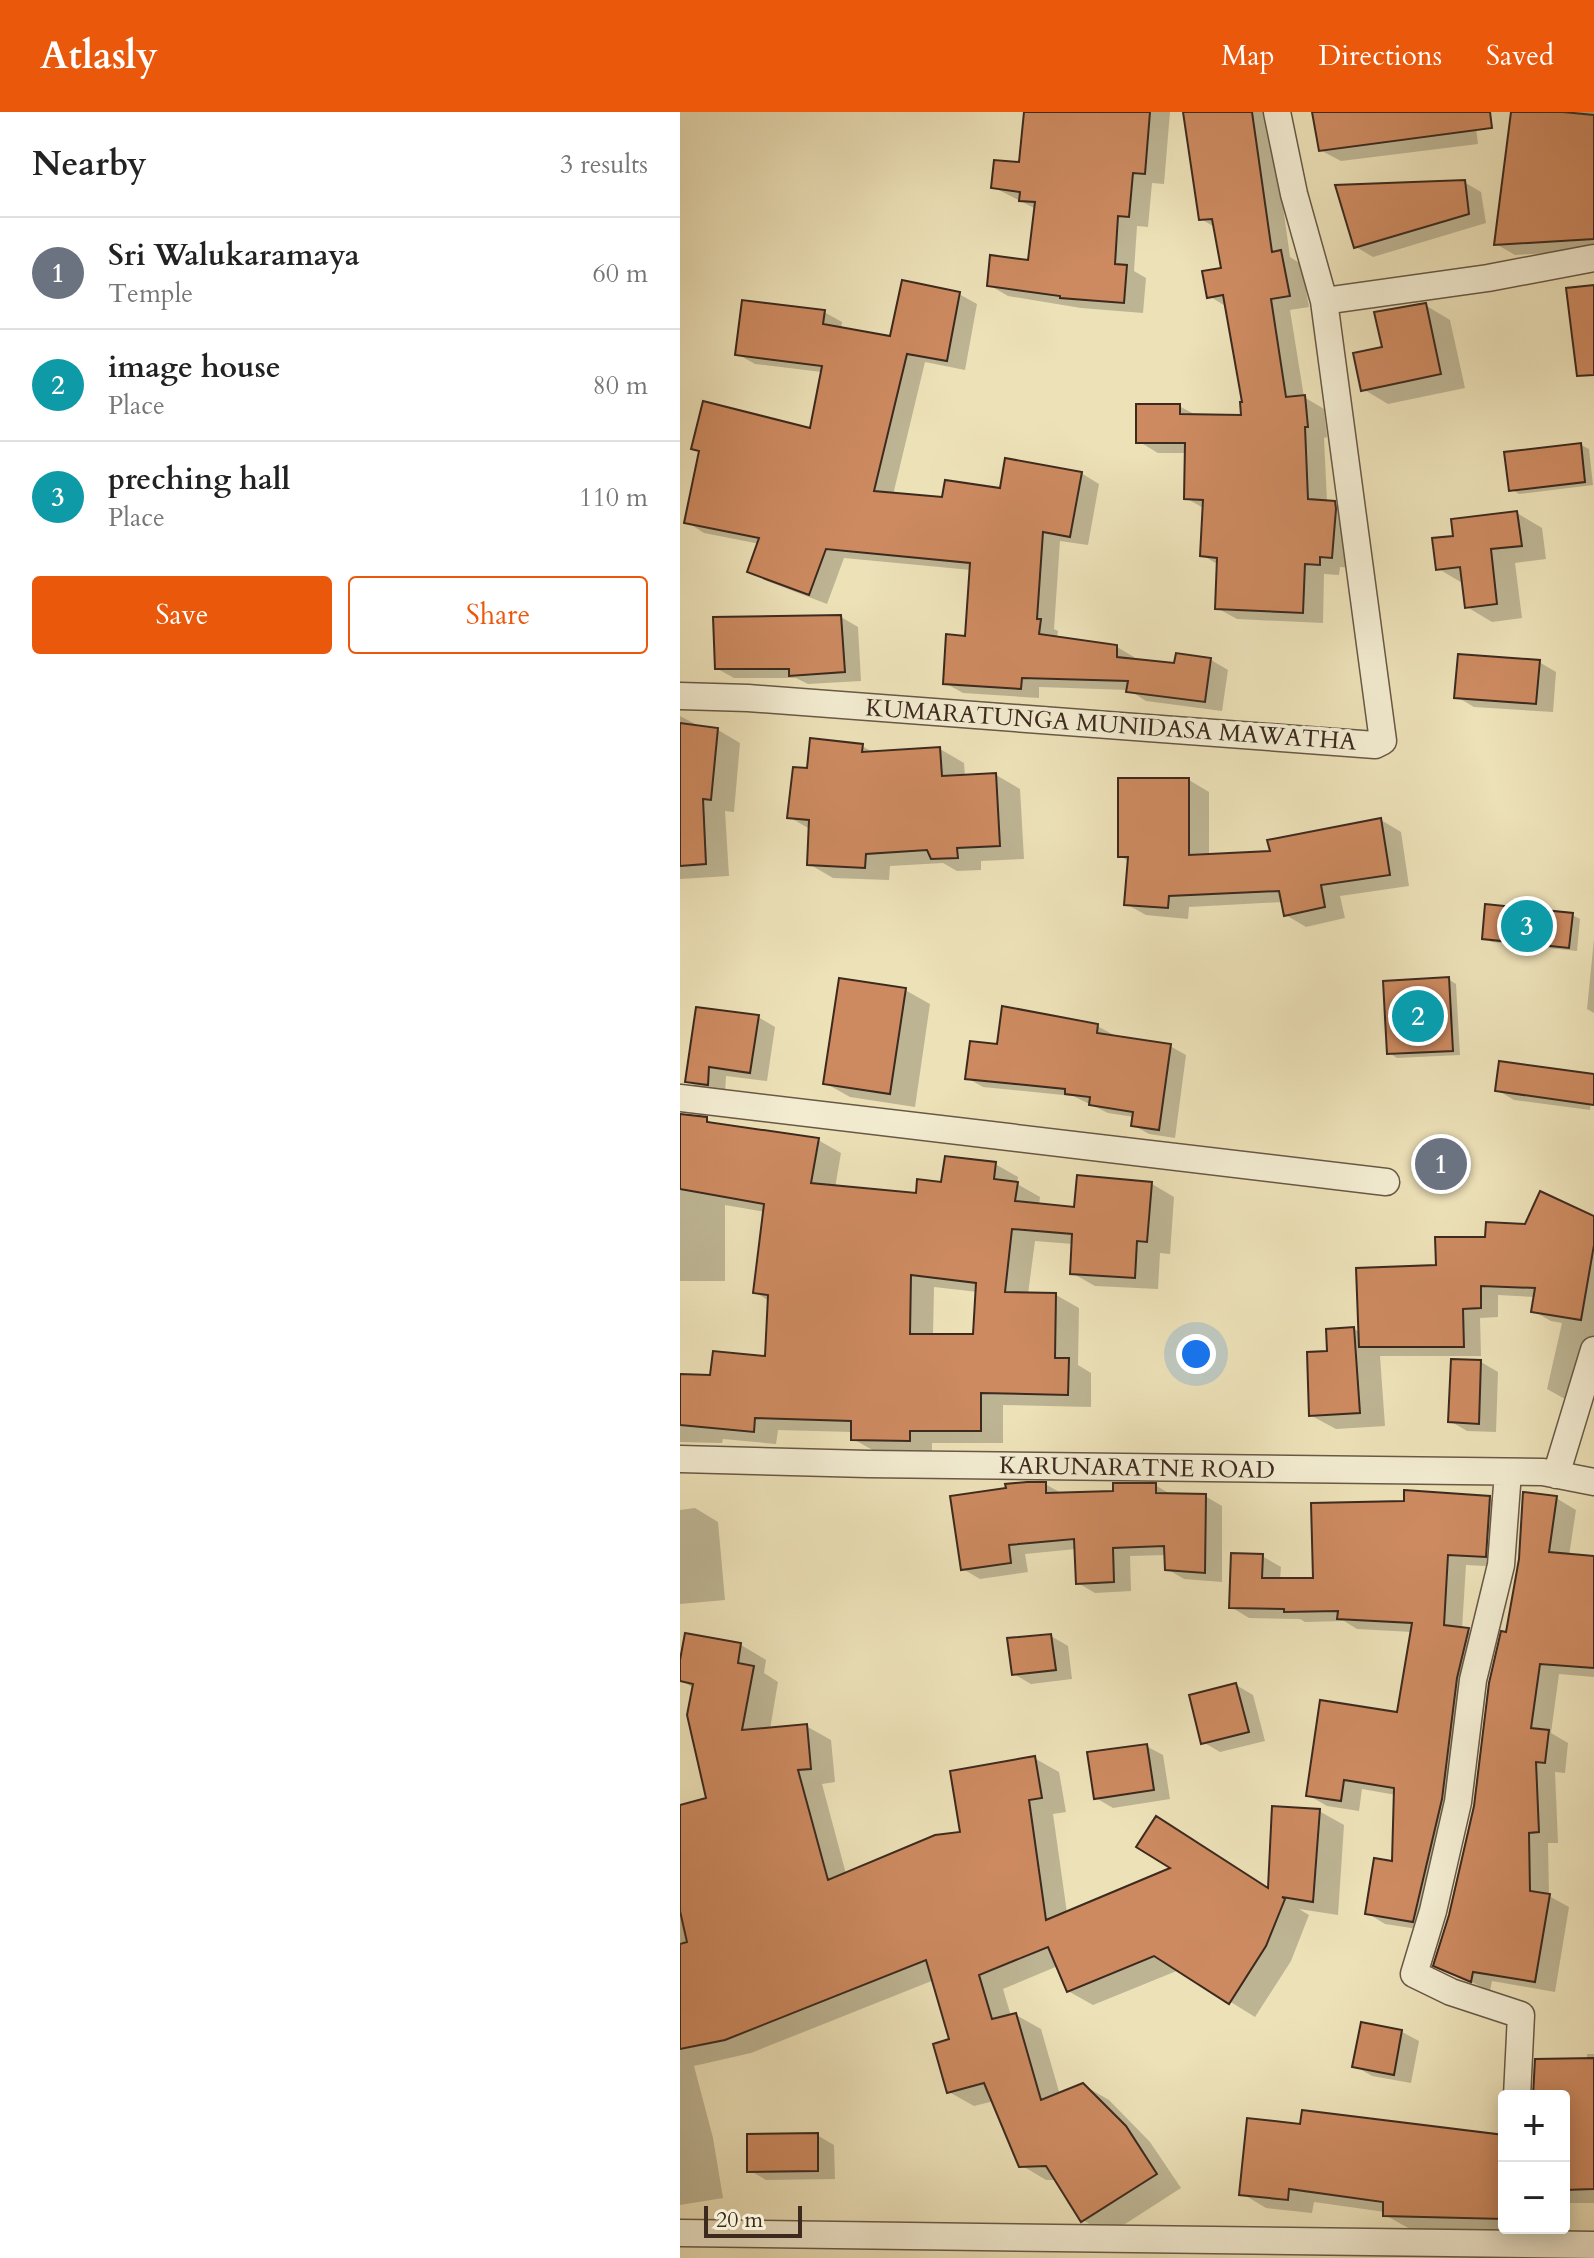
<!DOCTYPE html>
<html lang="en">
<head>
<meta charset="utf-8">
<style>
	body { margin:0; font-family:Cardo,serif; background:#f6f6f6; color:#222 }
	.controls { position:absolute; right:24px; bottom:24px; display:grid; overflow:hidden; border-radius:8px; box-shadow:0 4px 20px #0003 }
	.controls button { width:72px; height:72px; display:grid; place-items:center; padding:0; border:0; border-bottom:2px solid #e0e0e0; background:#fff; color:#222; font:40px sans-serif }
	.scale { position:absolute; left:24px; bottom:20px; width:98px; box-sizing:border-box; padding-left:8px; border:4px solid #3c2a1f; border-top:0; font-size:22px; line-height:28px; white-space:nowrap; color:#3c2a1f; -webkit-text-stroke:6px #f3ecd1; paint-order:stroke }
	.you { position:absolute; left:516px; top:1242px; width:28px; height:28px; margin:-20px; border:6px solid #fff; border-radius:50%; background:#1a73e8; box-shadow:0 0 0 12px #1a73e833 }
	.badge { display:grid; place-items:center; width:52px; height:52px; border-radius:50%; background:#ea580c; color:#fff; font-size:26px; font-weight:700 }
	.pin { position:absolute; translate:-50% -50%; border:4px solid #fff; box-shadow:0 2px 8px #0006 }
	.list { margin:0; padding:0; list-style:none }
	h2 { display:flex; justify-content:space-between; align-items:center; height:104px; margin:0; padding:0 32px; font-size:34px }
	h2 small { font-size:26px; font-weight:400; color:#767676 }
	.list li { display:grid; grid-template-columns:52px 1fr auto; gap:24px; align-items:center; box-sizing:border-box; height:112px; padding:0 32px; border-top:2px solid #e0e0e0 }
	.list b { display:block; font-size:30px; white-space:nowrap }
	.list p { margin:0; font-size:26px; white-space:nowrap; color:#767676 }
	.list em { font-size:26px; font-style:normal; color:#767676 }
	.actions { display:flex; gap:16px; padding:24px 32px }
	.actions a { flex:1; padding:18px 0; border:2px solid #ea580c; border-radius:8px; text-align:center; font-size:28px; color:#ea580c }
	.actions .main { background:#ea580c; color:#fff }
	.map { position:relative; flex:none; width:914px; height:2146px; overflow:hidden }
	header { display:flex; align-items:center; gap:48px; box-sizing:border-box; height:112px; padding:0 40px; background:#ea580c; color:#fff }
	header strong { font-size:38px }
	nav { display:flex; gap:44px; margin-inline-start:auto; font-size:28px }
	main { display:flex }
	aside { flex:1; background:#fff }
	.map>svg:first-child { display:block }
	.shadow { fill:#0003; fill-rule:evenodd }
	.building { fill:#cd8a60; stroke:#3c2a1f; stroke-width:2; fill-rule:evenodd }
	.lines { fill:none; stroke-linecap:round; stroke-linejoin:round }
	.minor-casing { stroke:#685845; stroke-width:29 }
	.minor { stroke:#f3ecd1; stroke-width:26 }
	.labels { text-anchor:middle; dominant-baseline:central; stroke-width:7; stroke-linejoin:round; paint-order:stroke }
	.street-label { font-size:24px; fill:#3c2a1f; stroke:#f3ecd1 }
</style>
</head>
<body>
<header>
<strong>Atlasly</strong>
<nav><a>Map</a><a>Directions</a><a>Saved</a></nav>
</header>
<main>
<aside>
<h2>Nearby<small>3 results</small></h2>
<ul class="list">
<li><span class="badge" style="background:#6b7280">1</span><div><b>Sri Walukaramaya</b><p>Temple</p></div><em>60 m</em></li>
<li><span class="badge" style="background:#0f9aa8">2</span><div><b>image house</b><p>Place</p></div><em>80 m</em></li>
<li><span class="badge" style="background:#0f9aa8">3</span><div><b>preching hall</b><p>Place</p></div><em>110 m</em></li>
</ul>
<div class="actions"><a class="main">Save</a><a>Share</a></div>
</aside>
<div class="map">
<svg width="914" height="2146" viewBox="0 0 914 2146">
	<rect width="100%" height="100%" fill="#ede1b8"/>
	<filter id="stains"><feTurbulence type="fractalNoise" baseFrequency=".0025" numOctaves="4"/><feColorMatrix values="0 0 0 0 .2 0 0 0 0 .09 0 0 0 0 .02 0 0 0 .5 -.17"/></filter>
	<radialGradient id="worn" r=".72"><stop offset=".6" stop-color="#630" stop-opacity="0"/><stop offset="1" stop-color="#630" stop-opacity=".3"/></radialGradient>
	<path class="shadow" d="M346,0H490L484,72L472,71L468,115L457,114L454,159L466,166L463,201L401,196L328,184L309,173L350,150L356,97L313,75L341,52Z
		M505,0H590L610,145L621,152L629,195L610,198L624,285L644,297L647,325L644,326L647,390L654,391L674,402L672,456L660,455L659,463L644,462L643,511L557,507L537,496L539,453L522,443L525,397L506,386L507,341H478L458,329L499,294L518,304L564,305V292L547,195L529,184L544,157L536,116L521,107Z
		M634,0H794L798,32L661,49L640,38Z
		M833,0H914V138L835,143L816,132Z
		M784,70L801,80L806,111L693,145L676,135Z
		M279,182L297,192L285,258L245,250L213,383L264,388L401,361L419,372L408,433L380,429L374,517L378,519L377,527L437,535L454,545V549L496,553L531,548L548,558L542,599L466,589L449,578L359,575V586L283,581L265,571L287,526L291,458L164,446L147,492L87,469L70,459L80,432L24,421L7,410L21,340L14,336L132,319L142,260L75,252L57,242L144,200L162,210L161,217L211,226Z
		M745,193L770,208L785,276L708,292L683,277L704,237Z
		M901,333L909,337L913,373L839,382L831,377Z
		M837,401L862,416L866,447L835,451L842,506L812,510L787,495L784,472L757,456L775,425Z
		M161,505L178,515L181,569L128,572L116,566H54L36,556Z
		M859,550L876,560L873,600L794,595L777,585Z
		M0,604L19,614L38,618L60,631L54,700L45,699L49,764L0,767Z
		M182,634L195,641L260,637L284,651L285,665L316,663L340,677L344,747L301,749V758L277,759L263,751L210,754L209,768L153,766L129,752L130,717L109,705L128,658Z
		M509,668L529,680V744L592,741L701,708L721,720L729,774L660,784L665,806L626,815L606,803L603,790L509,795L508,807L466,803L446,792L450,750L440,744Z
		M892,803L900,807L897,839L812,830L804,826Z
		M914,827V901L907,897Z
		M768,867L776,872L780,943L717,946L709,941Z
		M225,878L250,892L235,995L170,985L145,971Z
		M78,905L95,915L87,969L46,964L45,982L24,979L7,969Z
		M417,914L434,923L433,926L490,934L506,943L495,1026L469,1022L453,1013L454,1005L428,1001L393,984L303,975L287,966L319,934Z
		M913,971L910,998L834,988L817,978Z
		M0,1001L26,1007L38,1014L138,1028L161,1041L155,1076L237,1083L315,1052L338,1065L337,1072L360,1085L359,1093L396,1097L472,1072L494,1085L490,1142L480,1141L478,1177L415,1174L392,1161L393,1132L355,1129L348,1182L376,1183L399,1196L398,1253L411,1261V1295L323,1293V1331H252V1341L196,1340L173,1327V1320L98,1318L96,1332L43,1327L42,1331L0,1330V1264L32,1265L87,1247L89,1189L75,1180L85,1100L45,1093V1169H0ZM254,1175L298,1180L295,1224H253Z
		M914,1106V1251L902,1290L885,1287L867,1277L882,1211L871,1209L853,1199L855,1185L818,1183V1205L800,1206L801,1244H700L705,1314L656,1317L630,1303L649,1241L674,1217L681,1221L758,1155L807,1127L847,1114Z
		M801,1250L818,1260L816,1320L787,1319L770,1309Z
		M365,1372L383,1382L435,1381L475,1373L492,1383L525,1384L542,1394V1470L504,1467L487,1457L486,1443L450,1444L451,1479L415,1481L398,1471L396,1437L345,1442L348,1460L300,1467L283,1457Z
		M810,1386L828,1397L824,1455L786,1453L782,1517L807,1529L751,1819L705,1812L687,1801L714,1751L716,1683L682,1677L679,1699L647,1694L628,1683L719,1602L732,1520L677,1517L664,1509L625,1510L620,1507L569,1506L551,1495L582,1444L601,1455L600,1468H635Z
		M876,1386L896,1398L889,1444L914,1446V1565L879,1562L871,1621L888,1631L885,1661L875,1660L878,1731H868L869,1784L889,1795L875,1880L812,1869L810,1879L756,1853L771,1803L796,1694L828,1522Z
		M15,1396L38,1410L45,1488L0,1492V1398Z
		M6,1524L61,1533L86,1548L84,1561L98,1570L90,1617L126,1614L151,1628L155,1670L142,1672L166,1762L283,1722L354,1646L379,1660L386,1700L373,1702L387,1801L590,1778L639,1699L664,1713L658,1803L619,1797L629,1803L611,1849L575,1905L499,1858L413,1893L388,1879L378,1854L323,1877L331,1904L336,1903L361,1917L380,1983L403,1973L429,1988L470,2030L501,2076L428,2123L403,2108L377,2068H366L341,2053L314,1989L294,1994L269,1980L272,1929L254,1868L71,1941L14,1954L33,2026L43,2086L0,2093V1695L29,1687L14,1576L0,1568Z
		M371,1524L388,1534L392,1567L351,1572L334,1562Z
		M556,1573L573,1583L585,1629L540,1640L523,1630Z
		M466,1634L483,1643L490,1687L433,1696L416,1686Z
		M722,1920L739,1929L731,1971L692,1964L675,1954Z
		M907,1942H914V2091H884V1984H855L907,1948Z
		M622,2014L824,2025V2116H850V2120L730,2117L705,2103V2100L634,2090L632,2101L586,2096L561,2081Z
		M137,2023L154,2033L155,2067L86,2068L69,2058Z"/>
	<path class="building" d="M344,0H470L465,62L453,61L449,105L438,104L435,152L447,153L444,191L380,186V184L307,174L310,143L348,148L355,90L339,89L340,80L311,76L314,48L339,50Z
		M503,0H572L592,140L601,138L610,184L591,187L606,285L625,283L628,315H625L628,387L655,389L656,397L652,446L640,445V453L625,452L623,501L535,497L537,446L520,444L523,388L504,387L505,331H456V292H500V302L561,303L560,290H562L543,183L527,186L522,159L541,156L532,107L519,108Z
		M632,0H810L812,16L639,39Z
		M831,0H883L914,3V127L814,133Z
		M785,68L789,102L674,136L655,73Z
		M222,168L280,180L267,249L227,242L194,379L262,385L265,368L320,376L325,346L402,360L390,425L363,420L357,507H361L359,522L437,533V545L494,551L496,541L531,546L525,590L446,580L448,569L342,566L341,577L263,572L266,522L285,524L290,451L146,437L129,483L67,460L79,426L4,411L19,339L11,337L23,289L130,316L142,254L55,243L62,188L145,198L143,212L210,224Z
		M914,173V263L897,264L886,176Z
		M746,191L761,262L681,279L673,241L702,235L694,200Z
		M901,331L905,370L829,379L824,340Z
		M837,399L842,434L811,437L817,492L785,496L780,455L756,458L752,426L773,424L771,407Z
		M161,503L165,560L109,564V557H35L33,505Z
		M778,542L860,548L856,592L774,586Z
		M0,611L38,616L31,688L23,687L26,752L0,754Z
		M130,626L183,632L182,640L260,635L262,664L316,661L320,734L277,736L278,746L251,747L247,738L186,742L185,756L127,753L129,708L107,706L113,655L127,656Z
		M438,666H509V743L590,739L587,728L701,706L710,763L641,773L645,795L604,804L599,779L489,784L488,796L444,793L448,745H438Z
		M805,792L893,801L889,836L802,827Z
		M769,865L773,939L707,942L703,869Z
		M159,866L226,876L210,982L143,972Z
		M322,894L418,912L417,921L491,932L479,1018L451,1014L453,1000L409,993L410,985L385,982V977L285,967L290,929L317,932Z
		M16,895L79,903L70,961L29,955L28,973L5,970Z
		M819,949L914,962V993L815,979Z
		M0,1002L27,1005V1010L139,1026L131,1071L236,1081L237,1067L261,1070L265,1044L316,1050L314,1067L338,1070L335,1089L394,1095L397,1063L472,1070L467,1130L457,1129L455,1166L390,1162L392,1122L332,1117L325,1180L376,1181L375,1246H389L388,1283L301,1281V1319H230V1329L171,1328V1309L75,1306L74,1320L0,1313V1262L30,1263L33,1239L85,1244L88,1183L73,1181L84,1092L0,1077ZM231,1163L296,1171L293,1222H230Z
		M860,1079L914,1104V1133L901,1208L851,1200L855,1176L801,1174V1196L783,1197L784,1235H679L676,1156L756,1153L755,1125H805L806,1110L845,1112Z
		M674,1215L680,1301L629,1304L627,1240L647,1239L646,1217Z
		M771,1247L801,1248L799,1312L768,1310Z
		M347,1370H366V1381L433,1379V1371H476V1381L526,1382L525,1461L485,1458L484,1434L433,1436L434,1470L396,1472L394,1427L329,1433L331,1451L281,1458L270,1384L326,1376L325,1372Z
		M724,1378L810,1384L806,1445L768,1443L764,1513L789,1516L777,1566L762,1687L733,1810L685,1802L694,1746L712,1749L714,1676L664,1668L661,1689L626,1684L640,1588L717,1600L732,1511L657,1507L658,1499L604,1500V1497L549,1496L551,1441L583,1442L582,1466H633L631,1391L724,1389Z
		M843,1380L877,1384L869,1440L914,1444V1556L860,1552L851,1616L869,1618L865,1651L856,1650L859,1720L849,1721L850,1779L870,1782L855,1870L793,1860L791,1870L753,1854L769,1803L794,1694L809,1571L821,1519L826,1520L839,1447Z
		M5,1521L61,1531L58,1551L74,1554L62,1618L127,1612L131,1657L118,1658L148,1768L255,1723L280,1720L270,1659L355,1644L362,1686L349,1688L366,1808L490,1756L456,1735L476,1704L588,1776L592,1694L640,1697L633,1790L602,1785L605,1787L586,1834L549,1892L474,1844L387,1880L368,1835L299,1863L312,1907L336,1901L361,1988L403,1971L446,2014L477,2062L401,2110L366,2054L339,2055L304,1971L267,1981L253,1932L269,1927L246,1848L45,1928L0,1937V1832L7,1830L0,1799V1693L26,1686L7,1603L13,1572L0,1569V1548Z
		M371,1522L376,1558L332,1563L327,1526Z
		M556,1571L569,1620L521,1632L509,1583Z
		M467,1632L474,1678L414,1687L407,1640Z
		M681,1910L722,1918L714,1963L672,1955Z
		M914,1946V2077L884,2078V1984H853L855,1947Z
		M622,1998L824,2023V2107L703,2104V2090L609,2077L608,2088L559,2083L567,2006L620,2012Z
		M138,2021V2059L67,2060V2022Z"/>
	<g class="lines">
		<g class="minor-casing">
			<path id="minor" d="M644,189L808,166L914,146
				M0,584L68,586L695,633L703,629L644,189L614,82L597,0
				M0,986L706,1070
				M0,1347L188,1352L863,1360L914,1370
				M828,1360L821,1453L793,1568L778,1690L753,1799L734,1862L771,1880L841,1903L837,1984
				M876,1363L914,1238
				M0,2121L914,2133"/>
		</g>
		<use href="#minor" class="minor"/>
	</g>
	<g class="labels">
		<g class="street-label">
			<text transform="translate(431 613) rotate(4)">KUMARATUNGA MUNIDASA MAWATHA</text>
			<text transform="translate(457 1356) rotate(1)">KARUNARATNE ROAD</text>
		</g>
	</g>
	<rect width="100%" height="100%" filter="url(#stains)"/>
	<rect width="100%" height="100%" fill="url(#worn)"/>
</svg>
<div class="controls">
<button>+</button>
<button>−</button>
</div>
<div class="scale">20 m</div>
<div class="you"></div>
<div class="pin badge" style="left:761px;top:1052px;background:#6b7280">1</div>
<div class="pin badge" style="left:738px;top:904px;background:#0f9aa8">2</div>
<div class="pin badge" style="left:847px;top:814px;background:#0f9aa8">3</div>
</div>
</main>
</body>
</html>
